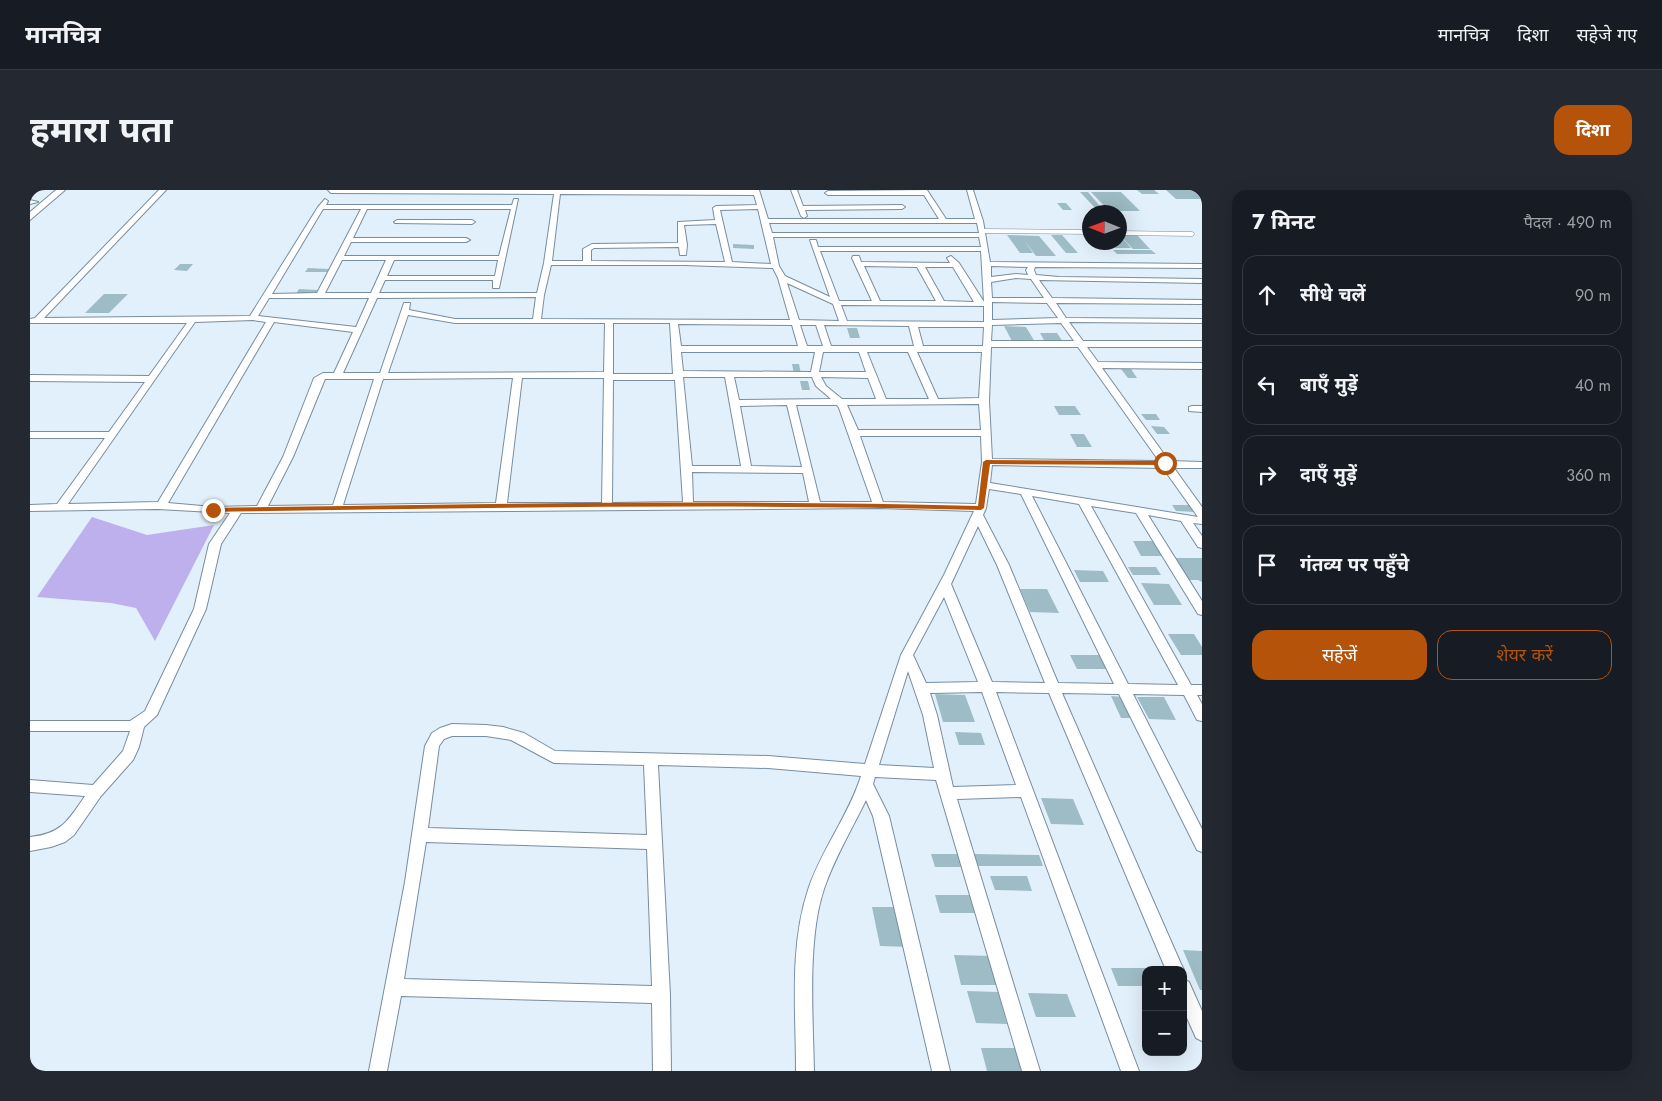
<!DOCTYPE html>
<html lang="hi">
<head>
<meta charset="utf-8">
<style>
	body { margin:0; font-family:Jost,"Noto Sans Devanagari",sans-serif; background:#242831; color:#f1f3f6 }
	.controls { position:absolute; right:15px; bottom:15px; display:grid; overflow:hidden; border-radius:10px; box-shadow:0 5px 20px #0002 }
	.controls button { width:45px; height:45px; display:grid; place-items:center; padding:0; border:0; border-bottom:1px solid #363941; background:#171b24; color:#f1f3f6; font:25px sans-serif }
	.compass { position:absolute; left:1052px; top:15px; width:45px; height:45px; border-radius:50%; background:#171b24; box-shadow:0 5px 20px #0002; rotate:271deg }
	.stop { position:absolute; width:15px; height:15px; margin:-11px; border:4px solid #b45309; border-radius:50%; background:#fff }
	.stop.end { background:#b45309; border-color:#fff; box-shadow:0 1px 5px #0008 }
	.list { margin:0; padding:0; list-style:none }
	h2 { display:flex; justify-content:space-between; align-items:center; height:65px; margin:0; padding:0 20px; font-size:21px }
	h2 small { font-size:16px; font-weight:400; color:#9ea1a6 }
	.list li { display:grid; grid-template-columns:32px 1fr auto; gap:15px; align-items:center; box-sizing:border-box; height:80px; margin:0 10px 10px; padding:0 10px; border:1px solid #363941; border-radius:15px }
	.list b { display:block; font-size:19px; white-space:nowrap }
	.list em { font-size:16px; font-style:normal; color:#9ea1a6 }
	.actions { display:flex; gap:10px; padding:15px 20px }
	.actions a { flex:1; padding:11px 0; border:1px solid #b45309; border-radius:15px; text-align:center; font-size:18px; color:#b45309 }
	.actions .main { background:#b45309; color:#fff }
	.icon { flex:none; width:28px; height:28px; fill:none; stroke:currentColor; stroke-width:2; stroke-linecap:round; stroke-linejoin:round }
	.map { position:relative; flex:none; width:1172px; height:881px; overflow:hidden; border-radius:15px }
	header { display:flex; align-items:center; gap:30px; box-sizing:border-box; height:70px; padding:0 25px; background:#171b24; border-bottom:1px solid #363941 }
	header strong { font-size:24px }
	nav { display:flex; gap:28px; margin-inline-start:auto; font-size:18px }
	.intro { display:flex; align-items:center; justify-content:space-between; box-sizing:border-box; height:120px; padding:0 30px }
	h1 { margin:0; font-size:35px }
	.button { padding:12px 22px; border-radius:15px; background:#b45309; color:#fff; font-size:18px; font-weight:700 }
	main { display:flex; gap:30px; padding:0 30px }
	aside { flex:1; background:#171b24; border-radius:15px; box-shadow:0 5px 20px #0002 }
	.map>svg:first-child { display:block }
	.green { fill:#bdb0ed }
	.building { fill:#9ebcc5 }
	.lines { fill:none; stroke-linecap:round; stroke-linejoin:round }
	.service-casing { stroke:#788d9e; stroke-width:5 }
	.minor-casing { stroke:#788d9e; stroke-width:2 }
	.tertiary-casing { stroke:#788d9e; stroke-width:2 }
	.service { stroke:#fff; stroke-width:4 }
	.minor { fill:#fff; fill-rule:evenodd }
	.tertiary { fill:#fff; fill-rule:evenodd }
	.route { fill:#b45309 }
</style>
</head>
<body>
<header>
<strong>मानचित्र</strong>
<nav><a>मानचित्र</a><a>दिशा</a><a>सहेजे गए</a></nav>
</header>
<div class="intro"><h1>हमारा पता</h1><a class="button">दिशा</a></div>
<main>
<div class="map">
<svg width="1172" height="881" viewBox="0 0 1172 881">
	<rect width="100%" height="100%" fill="#e2f0fb"/>
	<path class="green" d="M62,327L117,345L184,335L125,451L106,418L81,413L7,407Z"/>
	<path class="building" d="M1107,0H1124L1129,4H1112Z
		M1136,0H1172V9H1146Z
		M1050,2H1058L1074,21L1067,20Z
		M1061,2H1091L1110,21H1079Z
		M1027,13H1036L1042,20H1033Z
		M977,45L1009,46L1026,66H1006L994,50L1003,63H990Z
		M1021,45H1032L1048,63H1036Z
		M1090,45H1107L1120,59H1103Z
		M1090,46L1096,52L1101,58H1082L1077,53H1090Z
		M703,54L724,55V59L703,58Z
		M1083,60H1121L1126,64H1087Z
		M150,74H163L157,81L144,80Z
		M278,78L299,79L297,82H275Z
		M269,99L288,100L285,105L266,104Z
		M74,104H98L79,123H55Z
		M974,136L996,137L1005,152L982,151Z
		M817,138H827L830,148H820Z
		M1010,143H1027L1033,152H1015Z
		M762,174H769L771,184H764Z
		M1091,179H1101L1107,188H1098Z
		M770,191H778L780,200H772Z
		M1024,216H1045L1051,225H1029Z
		M1111,224H1126L1130,230H1116Z
		M1121,236L1134,237L1140,244H1127Z
		M1040,244H1054L1062,257H1047Z
		M1142,315H1161L1166,322L1146,321Z
		M1103,351H1124L1133,366H1111Z
		M1139,368H1172V392L1168,390H1153Z
		M1098,377H1126L1131,385H1103Z
		M1044,380L1073,381L1079,392H1050Z
		M1111,393L1139,394L1152,415H1124Z
		M990,399H1017L1029,423L1000,422Z
		M1138,444H1164L1172,457V465H1151Z
		M1040,465H1073L1080,479H1047Z
		M905,504L935,505L945,532H913Z
		M1081,506L1094,507L1105,528H1091Z
		M1107,507H1134L1146,530L1119,529Z
		M925,542L951,543L955,555H929Z
		M1011,608L1043,609L1054,635L1021,634Z
		M901,664H931L935,677H905Z
		M944,664L1009,665L1013,676H948Z
		M960,686H997L1002,701L965,700Z
		M905,705H940L945,723H910Z
		M842,717H871L880,757L850,756Z
		M1153,760L1172,761V800H1170Z
		M924,765L962,766L971,795H931Z
		M1081,778H1116V796H1088Z
		M937,801L968,802L977,834L946,833Z
		M998,803L1037,804L1046,827H1006Z
		M951,858H987L993,881H957Z"/>
	<g class="lines">
		<g class="service-casing">
			<path id="service" d="M952,41L1060,42
				M1090,43L1162,44"/>
		</g>
		<g class="minor-casing">
			<path id="minor" d="M129,0H136L14,128L220,126L288,17L295,9L298,11L296,15H482L484,9H488L469,98H463V90H355L349,103H507L514,73L524,4L301,3L298,0H729L738,29H909L894,5H798L795,3L798,1L897,0L916,29H945L937,0H943L953,31L960,72L1172,74V78L1005,77L1004,80L1006,85L1029,87L1172,89V93L1009,90L1022,108L1172,110V114L1026,113L1036,128L1172,129V133L1039,132L1053,151H1172V157H1057L1068,172L1172,173V179L1072,178L1139,271L1172,272V278H1144L1172,317V334L1163,333L1172,346V358L1168,357L1151,331L1118,325L1172,411V425L1168,424L1106,323L1061,316L1161,495H1172V505H1167L1172,514V531L1167,530L1154,505L1103,504L1172,639V662L1167,660L1089,504L1032,503L1151,774L1154,780L1153,781L1136,780L1019,503L966,502L1109,881H1091L991,607L927,609L1010,881H992L906,590L845,587L843,594L859,626L920,881H902L843,626L836,610C822,639 804,669 794,699C777,749 783,828 784,881H766C766,822 759,757 778,700C790,662 819,625 831,586L738,578L628,575L640,805L641,881H623L622,813L371,806L357,881H339L375,692L395,556L402,543L410,538L422,534L456,535L473,537L494,543L525,561L738,566L835,574L871,465L914,385L944,321L849,318L211,323L191,354L176,419L127,525L114,537L109,557L103,570L71,606L44,645L35,652L21,657L0,661V647C31,644 38,631 55,606L0,602V590L63,595L93,561L100,541H0V531H100L115,521L164,419L179,354L200,323L128,319L0,321V315L27,314L75,248H0V242H79L115,192L0,191V185L119,186L157,133H0V129L5,128ZM530,4L724,5L727,15L686,16L683,18L685,30L648,32V53L562,54L553,59V71H522ZM293,19H331L287,103L242,104ZM337,19H481L469,66H314L321,52H436L440,50L436,48H323ZM728,19L741,74L702,72L690,20ZM739,33H947L949,43H742ZM686,34L695,72L561,71V60L564,58L649,57L650,65H656L657,55L654,35ZM743,47H949L951,57H788L786,50H780L800,107L755,86L749,76ZM790,61H951L954,112L929,73L921,66L917,68L920,73L831,72L829,66H823L822,68L842,111H809ZM312,70H356L341,103H295ZM364,70H468L465,86H357ZM521,75H654L743,78L748,88L760,130L511,129L514,105ZM834,76L887,77L906,111H850ZM961,76L998,77L996,80L998,85L986,84L961,87ZM895,77H923L944,112L914,111ZM986,88L1001,89L1014,108H962L961,92ZM757,93L803,114L809,131L769,130ZM506,107L503,129H425L379,120L380,113H374L350,183H313L347,108ZM239,108H339L326,137L228,126ZM962,112L1017,113L1028,128L962,130ZM811,115L954,116V132L817,131ZM378,125L425,133H575L574,182L358,183ZM223,130L236,132L128,312L38,314L165,132ZM244,132L323,142L304,183H293L284,188L253,267L227,316L183,317L138,313ZM583,133H640L643,184H583ZM1031,133L1044,151H961L962,135ZM648,134L762,135L768,156H651ZM770,135H786L793,156H777ZM794,135L879,136L884,156H801ZM888,137H954L953,156H893ZM961,157H1048L1129,271L962,269L959,211ZM651,162H785L781,182L653,181ZM793,162H829L836,182H789ZM837,162H878L899,209H856ZM887,162H952L949,208L908,209ZM653,187H695L711,276H662ZM704,187H782L786,196L801,209L709,210ZM791,187L838,188L846,209H812L796,196ZM483,188L466,313L313,315L353,189ZM492,188H574L572,313H477ZM295,189H344L303,315L238,316L263,267ZM583,190H645L653,312L582,313ZM949,214L951,240H828L817,215ZM757,215L772,277L721,276L710,216ZM766,215H807L809,218L842,312H790ZM830,246H951L952,272L946,314L853,312ZM962,275L1133,278L1168,327L960,293ZM662,282L773,283L779,312H663ZM959,299L991,304L1084,494L1028,493L979,375L953,325L956,318ZM1002,306L1049,314L1148,495L1098,494ZM948,336L967,375L1015,493L962,492L921,394ZM914,407L948,492L896,493L883,465ZM878,481L893,525L904,578L849,575ZM952,502L986,595L923,597L907,525L900,503ZM422,546H456L481,550L524,573L614,575L617,645L398,638L409,556L414,549ZM396,652L617,659L622,796L374,789Z
				M761,0H767L773,16L872,15L875,17L872,19L775,20L777,26L774,28L771,26Z
				M0,10L8,12L0,14Z
				M367,30H442L445,32L442,34L365,33L364,32Z
				M1162,216H1172V222L1159,221V217Z
				M1153,789L1159,792L1172,821V851L1166,848L1153,819Z"/>
		</g>
		<g class="tertiary-casing">
			<path id="tertiary" d="M26,0H35L0,30V22Z"/>
		</g>
		<use href="#service" class="service"/>
		<use href="#minor" class="minor"/>
		<use href="#tertiary" class="tertiary"/>
	</g>
	<path class="route" d="M956,270L1135,271L1138,273L1135,275L960,274L954,318L951,320C695,313 439,318 183,322L179,320L183,318C437,314 694,309 948,316L953,272Z"/>
</svg>
<div class="controls">
<button>+</button>
<button>−</button>
</div>
<svg class="compass" viewBox="-18 -18 36 36"><path d="M0-13l5 13h-10z" fill="#e53935"/><path d="M0 13l5-13h-10z" fill="#9ea1a6"/></svg>
<div class="stop" style="left:1135px;top:273px"></div>
<div class="stop end" style="left:183px;top:320px"></div>
</div>
<aside>
<h2>7 मिनट<small>पैदल · 490 m</small></h2>
<ul class="list">
<li><svg class="icon" aria-label="ahead" viewBox="0 0 24 24"><path d="M12 20V5M6 11l6-6 6 6"/></svg><div><b>सीधे चलें</b></div><em>90 m</em></li>
<li><svg class="icon" aria-label="left" viewBox="0 0 24 24"><path d="M17 20v-9H6M10 6l-5 5 5 5"/></svg><div><b>बाएँ मुड़ें</b></div><em>40 m</em></li>
<li><svg class="icon" aria-label="right" viewBox="0 0 24 24"><path d="M7 20v-9h11M14 6l5 5-5 5"/></svg><div><b>दाएँ मुड़ें</b></div><em>360 m</em></li>
<li><svg class="icon" aria-label="arrive" viewBox="0 0 24 24"><path d="M6 21V4h12l-3 4 3 4H6"/></svg><div><b>गंतव्य पर पहुँचे</b></div></li>
</ul>
<div class="actions"><a class="main">सहेजें</a><a>शेयर करें</a></div>
</aside>
</main>
</body>
</html>
